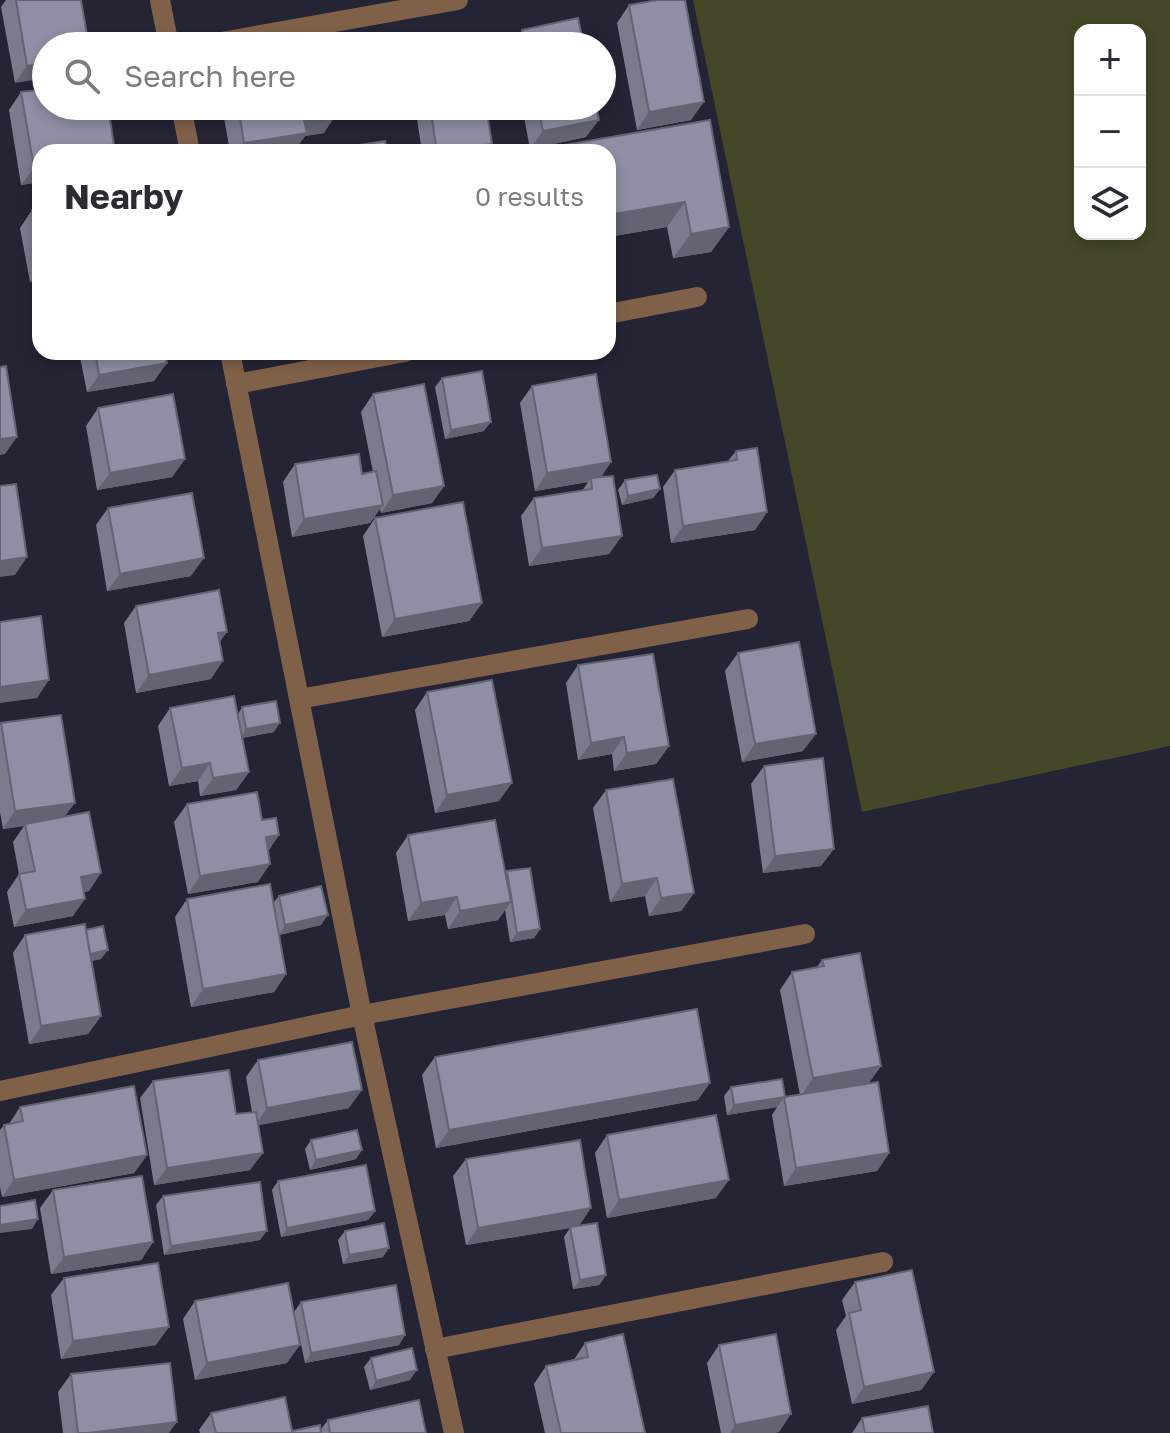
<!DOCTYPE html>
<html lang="en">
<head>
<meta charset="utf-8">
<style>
	body { margin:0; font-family:"Golos Text",sans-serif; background:#f7f7f7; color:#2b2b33 }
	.controls { position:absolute; right:24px; top:24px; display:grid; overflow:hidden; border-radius:16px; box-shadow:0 4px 12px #0003 }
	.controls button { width:72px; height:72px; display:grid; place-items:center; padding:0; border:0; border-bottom:2px solid #e1e1e2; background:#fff; color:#2b2b33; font:40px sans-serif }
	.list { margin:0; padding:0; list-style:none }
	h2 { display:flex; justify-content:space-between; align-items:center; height:104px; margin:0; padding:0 32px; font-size:34px }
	h2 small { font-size:26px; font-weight:400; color:#7c7c81 }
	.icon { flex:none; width:44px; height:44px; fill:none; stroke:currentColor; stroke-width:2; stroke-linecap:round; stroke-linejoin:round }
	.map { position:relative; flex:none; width:1170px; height:1433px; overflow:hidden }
	.search { position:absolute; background:#fff; box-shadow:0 4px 12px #0003; left:32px; top:32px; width:584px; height:88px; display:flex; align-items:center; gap:20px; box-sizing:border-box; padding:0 28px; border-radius:44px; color:#7c7c81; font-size:30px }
	.panel { position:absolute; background:#fff; box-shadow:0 4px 12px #0003; left:32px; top:144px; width:584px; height:216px; border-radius:24px }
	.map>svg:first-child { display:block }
	.green { fill:#444828; fill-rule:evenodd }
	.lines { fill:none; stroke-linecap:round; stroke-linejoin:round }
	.street { stroke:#7f6149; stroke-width:20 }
	.wall { fill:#7a7b8d }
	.shaded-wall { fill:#636473 }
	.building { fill:#8e8fa4; stroke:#636473; stroke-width:2 }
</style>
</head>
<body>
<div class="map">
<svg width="1170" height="1433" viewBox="0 0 1170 1433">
	<rect width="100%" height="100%" fill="#242435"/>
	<path class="green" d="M693,0H1170V746L862,812ZM1080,30H1140V234H1080Z"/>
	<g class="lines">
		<path class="street" d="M160,0L169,46
			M199,46L458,0
			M181,106L190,152
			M608,314L697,297
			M230,352L362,1015L454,1433
			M236,384L405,352
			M299,699L748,619
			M0,1091L362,1015L805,934
			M435,1349L883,1262"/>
	</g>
	<path class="wall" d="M6,0H81L15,83L1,7Z
		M629,5L691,120L637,130L617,23Z
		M522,30L584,46H510Z
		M21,92L40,182L21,185L9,110Z
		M222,106H335L324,133L305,136L294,151L287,152H230Z
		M415,106H486L492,144L486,152H422Z
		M522,106H596L586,137L530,149Z
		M710,120L729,227L711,252L673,258L667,227L608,237V152Z
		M40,208V280L30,282L20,228L32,210Z
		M79,352H164L154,381L87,392Z
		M442,378L484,431L445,439L435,387Z
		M532,386L611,462L601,477L609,554L529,566L521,516L534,498L582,491L588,482L535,491L520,403Z
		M373,394L444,486L432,503L381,513L380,509L370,523L292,537L283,482L295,464L362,474L373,472L361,412Z
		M98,408L185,459L172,477L97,490L86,426Z
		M736,451L767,512L755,530L671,543L663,487L675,470L728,461Z
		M625,480L660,489L653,498L622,505L618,490Z
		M108,508L191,576L107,591L96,525Z
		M375,518L482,603L469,621L382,637L363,536Z
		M136,606L220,642L211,679L136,693L124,623Z
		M738,653L803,751L742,762L725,671Z
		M578,665L669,746L656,764L614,771L612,754L578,760L566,683Z
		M427,692L499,801L435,813L415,710Z
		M242,707L274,732L242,738L249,772L236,790L200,796L198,781L169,786L158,726L170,708L238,714Z
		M1,723L65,817L89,891L84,892L73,916L14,927L7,892L19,874L13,842L24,826L3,829L0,812V725Z
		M764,766L821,866L763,873L751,784Z
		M606,790L694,893L681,911L649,916L645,896L610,902L593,808Z
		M187,804L262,820L279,835L268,851L258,882L188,894L174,822Z
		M408,835L505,874L507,871L540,929L534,938L510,942L505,910L498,920L448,929L445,915L408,921L396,853Z
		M279,896L321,925L279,935L286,974L274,992L191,1007L175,917L187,899L273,903Z
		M86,930L101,959L91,961L101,1016L88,1034L29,1044L13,953L25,935Z
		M822,960L881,1066L868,1084L889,1153L877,1171L784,1186L772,1115L777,1107L727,1115L724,1096L731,1087L785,1097L800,1095L780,990L792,972L817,967Z
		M435,1057L698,1100L436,1148L422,1075Z
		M258,1060L349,1108L258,1125L250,1170L154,1185L140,1098L153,1081L236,1114L252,1112L246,1077Z
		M20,1107L147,1155L134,1173L2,1197L0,1187V1130L4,1125L9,1124Z
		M607,1135L716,1198L607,1218L595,1153Z
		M311,1140L356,1159L310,1170L305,1149Z
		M466,1159L579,1226L606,1275L599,1285L573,1289L564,1237L570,1228L466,1245L453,1176Z
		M278,1181L375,1211L368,1220L281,1237L272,1190Z
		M53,1190L153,1242L141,1260L51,1274L40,1208Z
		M163,1196L260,1240L164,1255L156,1205Z
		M345,1231L383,1257L343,1264L338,1240Z
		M64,1278L156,1345L61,1359L51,1295Z
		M855,1282L934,1372L921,1390L852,1404L836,1330L846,1316L842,1300Z
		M195,1301L287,1363L195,1380L183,1319Z
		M301,1302L405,1335L399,1345L305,1363L294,1312Z
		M585,1343L645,1433H545L534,1384L546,1366L573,1361Z
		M719,1345L779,1432L773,1433H721L707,1363Z
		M371,1358L410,1380L370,1390L364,1367Z
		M71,1374L169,1433H63L58,1392Z
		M211,1413L292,1431L321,1433H200L199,1430Z
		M862,1418L933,1433H852Z
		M328,1420L426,1433H322L321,1429Z"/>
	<path class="shaded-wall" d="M46,63V78L15,83L27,66Z
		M704,102L691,120L637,130L649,112Z
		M336,115L324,133L305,136L294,151L238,152L244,143L304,120Z
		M599,120L586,137L530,149L543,131Z
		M492,144L486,152H438Z
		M40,167V182L21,185L34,168Z
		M685,202L667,227L608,237V215Z
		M729,227L711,252L673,258L691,234Z
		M40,267V280L30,282Z
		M167,363L154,381L87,392L99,375Z
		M491,422L484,431L445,439L451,430Z
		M17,437L5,454L0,455V439Z
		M185,459L172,477L97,490L110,473Z
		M611,462L599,480L591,478L588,482L535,491L547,473Z
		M444,486L432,503L381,513L393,495Z
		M660,489L653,498L622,505L628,496Z
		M383,505L370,523L292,537L304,519Z
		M767,512L755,530L671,543L683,526Z
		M622,536L609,554L529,566L542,548Z
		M27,557L15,575L0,577V561Z
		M204,558L191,576L107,591L120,574Z
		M482,603L469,621L382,637L395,619Z
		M227,632L214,650L218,633Z
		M223,661L211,679L136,693L149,675Z
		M49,680L37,698L0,703V687Z
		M280,723L274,732L240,738L246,729Z
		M816,734L803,751L742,762L755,744Z
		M624,737L612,754L578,760L591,743Z
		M669,746L656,764L614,771L627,753Z
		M210,763L198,781L169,786L182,768Z
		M249,772L236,790L200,796L213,778Z
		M512,783L499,801L435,813L447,795Z
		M75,803L62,820L3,829L15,811Z
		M279,835L267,853L266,837Z
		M834,849L821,866L763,873L775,856Z
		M270,864L258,882L188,894L200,876Z
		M101,873L89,891L68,894L81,877Z
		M657,878L645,896L610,902L622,884Z
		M694,893L681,911L649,916L661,898Z
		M457,897L445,915L408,921L421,903Z
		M85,899L73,916L14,927L26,910Z
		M511,902L498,920L448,929L460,911Z
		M328,915L321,925L279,935L285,925Z
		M540,929L534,938L510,942L517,933Z
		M108,950L101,959L82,963L89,954Z
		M286,974L274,992L191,1007L203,989Z
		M101,1016L88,1034L29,1044L41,1026Z
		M881,1066L868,1084L801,1096L813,1078Z
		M710,1083L698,1100L436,1148L449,1130Z
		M362,1090L349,1108L255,1126L267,1108Z
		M784,1098L777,1107L727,1115L734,1105Z
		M362,1150L356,1159L310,1170L316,1160Z
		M263,1153L250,1170L154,1185L167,1168Z
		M889,1153L877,1171L784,1186L796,1168Z
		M147,1155L134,1173L2,1197L14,1180Z
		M729,1180L716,1198L607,1218L619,1200Z
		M591,1208L579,1226L466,1245L478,1228Z
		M375,1211L368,1220L281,1237L287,1228Z
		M38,1219L32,1229L0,1233V1225Z
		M267,1231L260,1240L164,1255L171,1246Z
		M153,1242L141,1260L51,1274L64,1257Z
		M389,1248L383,1257L343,1264L349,1255Z
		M606,1275L599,1285L573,1289L580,1280Z
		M169,1327L156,1345L61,1359L73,1341Z
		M405,1335L399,1345L305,1363L311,1353Z
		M300,1345L287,1363L195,1380L207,1363Z
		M417,1370L410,1380L370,1390L376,1381Z
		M934,1372L921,1390L852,1404L864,1387Z
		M791,1414L779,1432L773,1433H730L735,1425Z
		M177,1422L169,1433H88Z"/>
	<path class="building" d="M16,0H81L89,46H46V63L27,66Z
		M658,0H685L704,102L649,112L629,5Z
		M578,18L584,46H525L522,30Z
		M476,39L477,46H429Z
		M46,89V106H108L115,152H40V167L34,168L21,92Z
		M238,106H335L336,115L304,120L307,133L244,143Z
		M430,106H486L492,144L437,152Z
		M538,106H596L599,120L543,131Z
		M710,120L729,227L691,234L685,202L608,215V152H524Z
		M385,141L387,152H342L341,148Z
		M40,208V251L32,210Z
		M95,352H164L167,363L99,375Z
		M6,366L17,437L0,439V367Z
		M482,371L491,422L451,430L442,378Z
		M596,374L611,462L547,473L532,386Z
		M424,384L444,486L393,495L373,394Z
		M173,394L185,459L110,473L98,408Z
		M757,448L767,512L683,526L675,470L737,460L736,451Z
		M359,454L362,474L376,471L383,505L304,519L295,464Z
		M657,475L660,489L628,496L625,480Z
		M613,476L622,536L542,548L534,498L592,489L591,478Z
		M16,484L27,557L0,561V486Z
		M192,493L204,558L120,574L108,508Z
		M463,502L482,603L395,619L375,518Z
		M219,590L227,632L218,633L223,661L149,675L136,606Z
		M41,616L49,680L0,687V622Z
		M799,642L816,734L755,744L738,653Z
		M653,654L669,746L627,753L624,737L591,743L578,665Z
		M492,680L512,783L447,795L427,692Z
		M234,696L249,772L213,778L210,763L182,768L170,708Z
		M276,701L280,723L246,729L242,707Z
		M61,715L75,803L15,811L1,723Z
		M823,758L834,849L775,856L764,766Z
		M673,779L694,893L661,898L657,878L622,884L606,790Z
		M257,792L262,820L276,818L279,835L266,837L270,864L200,876L187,804Z
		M89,812L101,873L81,877L85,899L26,910L19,874L35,871L25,824Z
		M495,820L511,902L460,911L457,897L421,903L408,835Z
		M530,868L540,929L517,933L507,871Z
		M270,884L286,974L203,989L187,899Z
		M321,886L328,915L285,925L279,896Z
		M85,924L101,1016L41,1026L25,935Z
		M103,926L108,950L90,954L86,930Z
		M860,953L881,1066L813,1078L792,972L824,966L822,960Z
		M697,1009L710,1083L449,1130L435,1057Z
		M352,1042L362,1090L267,1108L258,1060Z
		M229,1070L236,1114L256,1112L263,1153L167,1168L153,1081Z
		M782,1079L785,1097L734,1105L731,1087Z
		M878,1082L889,1153L796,1168L784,1097Z
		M134,1086L147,1155L14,1180L4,1125L23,1121L20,1107Z
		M716,1115L729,1180L619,1200L607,1135Z
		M357,1130L362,1150L316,1160L311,1140Z
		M580,1140L591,1208L478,1228L466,1159Z
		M366,1165L375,1211L287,1228L278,1181Z
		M142,1176L153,1242L64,1257L53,1190Z
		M260,1182L267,1231L171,1246L163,1196Z
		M35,1200L38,1219L0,1225V1206Z
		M384,1223L389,1248L349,1255L345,1231Z
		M597,1223L606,1275L580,1280L570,1227Z
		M158,1263L169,1327L73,1341L64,1278Z
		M912,1270L934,1372L864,1387L849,1313L861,1310L855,1282Z
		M288,1283L300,1345L207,1363L195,1301Z
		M396,1285L405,1335L311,1353L301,1302Z
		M623,1334L645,1433H561L546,1366L588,1357L585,1343Z
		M776,1334L791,1414L735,1425L719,1345Z
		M412,1348L417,1370L376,1381L371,1358Z
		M170,1363L177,1422L88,1433H78L71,1374Z
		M285,1397L292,1431L320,1425L321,1433H216L211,1413Z
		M419,1400L426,1433H330L328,1420Z
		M928,1406L933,1433H865L862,1418Z"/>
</svg>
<div class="controls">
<button>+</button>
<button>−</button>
<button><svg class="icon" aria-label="layers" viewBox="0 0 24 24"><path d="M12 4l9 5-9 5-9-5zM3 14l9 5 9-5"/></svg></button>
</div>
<div class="search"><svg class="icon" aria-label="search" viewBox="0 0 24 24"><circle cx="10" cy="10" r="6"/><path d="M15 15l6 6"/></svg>Search here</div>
<section class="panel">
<h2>Nearby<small>0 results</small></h2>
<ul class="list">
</ul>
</section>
</div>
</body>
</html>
